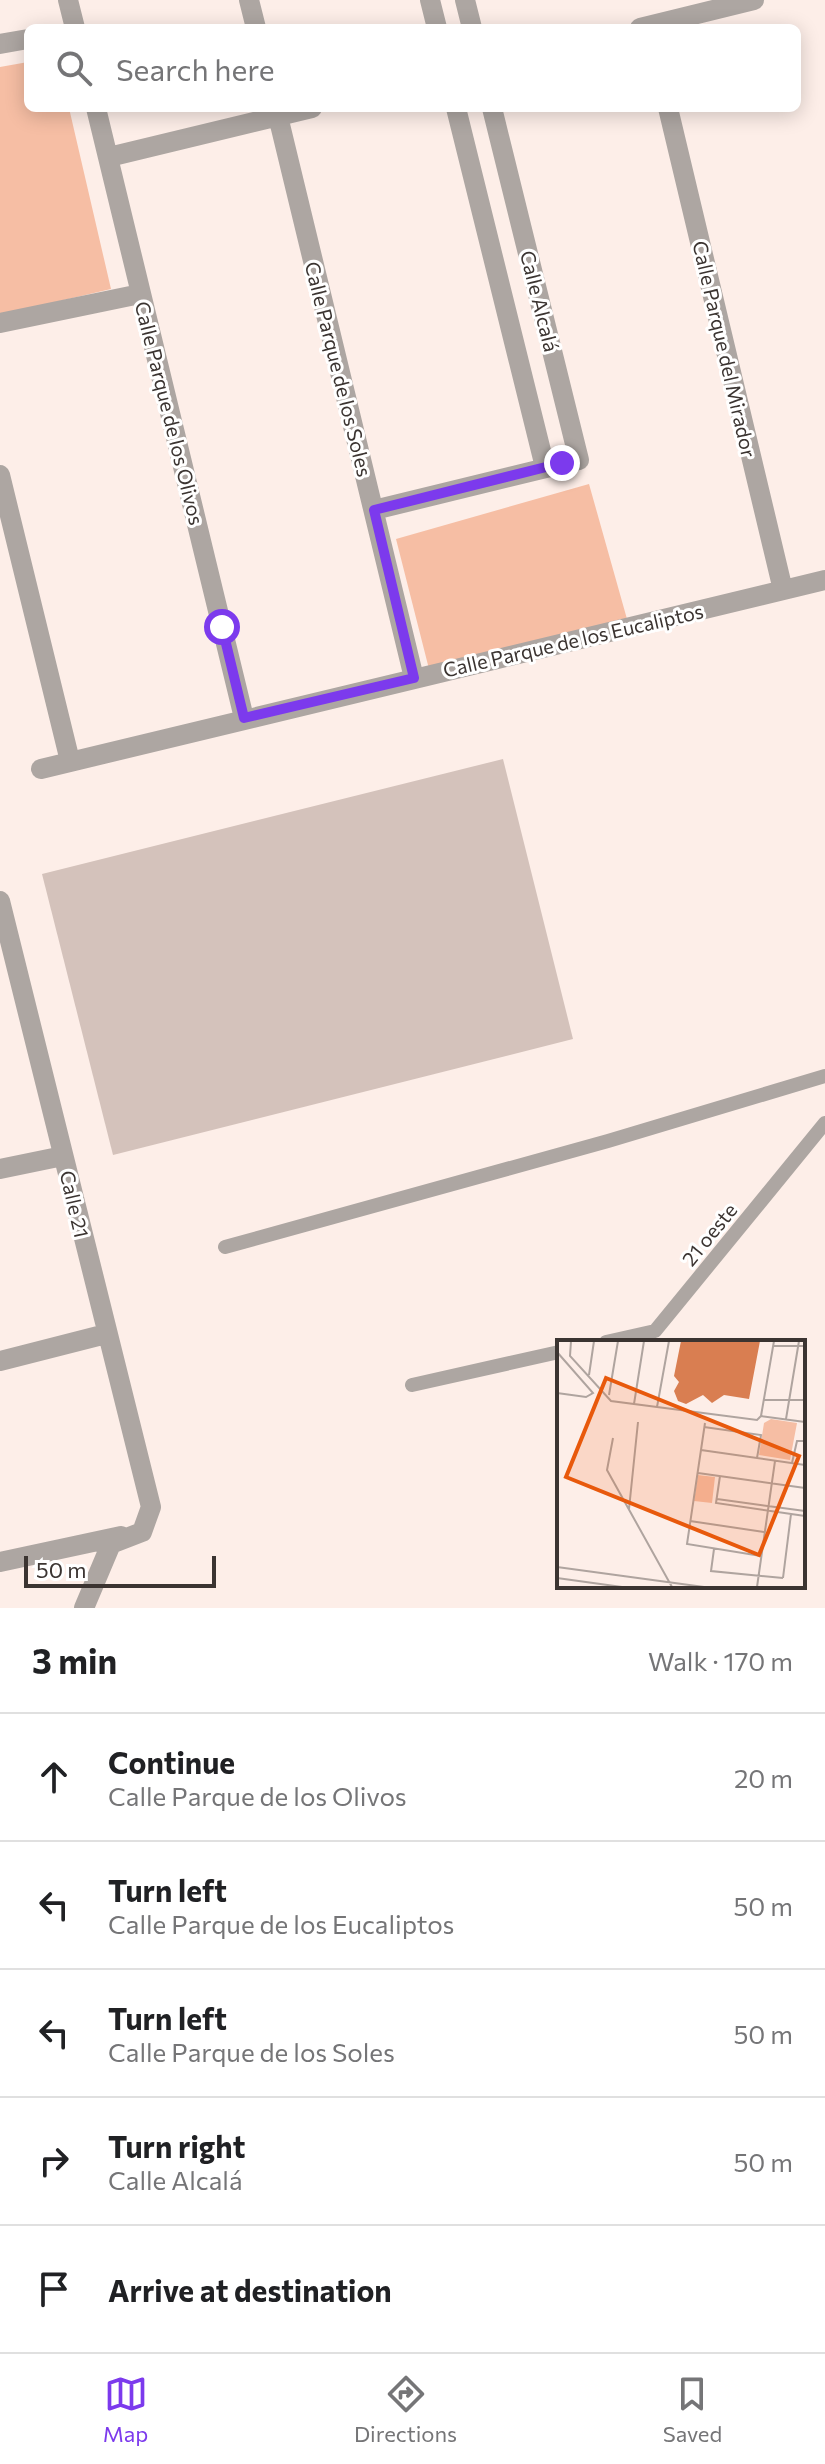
<!DOCTYPE html>
<html lang="en">
<head>
<meta charset="utf-8">
<style>
	body { margin:0; font-family:Commissioner,sans-serif; background:#f2f2f2; color:#202124 }
	.scale { position:absolute; left:24px; bottom:20px; width:192px; box-sizing:border-box; padding-left:8px; border:4px solid #3b3431; border-top:0; font-size:22px; line-height:28px; white-space:nowrap; color:#3b3431; -webkit-text-stroke:6px #fff; paint-order:stroke }
	.stop { position:absolute; width:24px; height:24px; margin:-18px; border:6px solid #7c3aed; border-radius:50%; background:#fff }
	.stop.end { background:#7c3aed; border-color:#fff; box-shadow:0 2px 8px #0008 }
	.list { margin:0; padding:0; list-style:none }
	h2 { display:flex; justify-content:space-between; align-items:center; height:104px; margin:0; padding:0 32px; font-size:34px }
	h2 small { font-size:26px; font-weight:400; color:#757577 }
	.list li { display:grid; grid-template-columns:52px 1fr auto; gap:24px; align-items:center; box-sizing:border-box; height:128px; padding:0 32px; border-top:2px solid #e0e0e0 }
	.list b { display:block; font-size:30px; white-space:nowrap }
	.list p { margin:0; font-size:26px; white-space:nowrap; color:#757577 }
	.list em { font-size:26px; font-style:normal; color:#757577 }
	.icon { flex:none; width:44px; height:44px; fill:none; stroke:currentColor; stroke-width:2; stroke-linecap:round; stroke-linejoin:round }
	.map { position:relative; flex:none; width:825px; height:1608px; overflow:hidden }
	.search { position:absolute; background:#fff; box-shadow:0 4px 20px #0003; left:24px; right:24px; top:24px; height:88px; display:flex; align-items:center; gap:20px; box-sizing:border-box; padding:0 28px; border-radius:12px; color:#757577; font-size:30px }
	.sheet { height:744px; background:#fff }
	nav { display:flex; justify-content:space-around; align-items:center; box-sizing:border-box; height:112px; border-top:2px solid #e0e0e0; background:#fff; font-size:22px; color:#757577 }
	nav a { display:grid; justify-items:center; gap:4px }
	nav .on { color:#7c3aed }
	.map>svg:first-child { display:block }
	.green { fill:#f6bea4 }
	.building { fill:#d4c2bb }
	.lines { fill:none; stroke-linecap:round; stroke-linejoin:round }
	.service { stroke:#ada6a2; stroke-width:14 }
	.minor { stroke:#ada6a2; stroke-width:20 }
	.route { stroke:#7c3aed; stroke-width:10 }
	.labels { text-anchor:middle; dominant-baseline:central; stroke-width:6; stroke-linejoin:round; paint-order:stroke }
	.street-label { font-size:20px; fill:#3b3431; stroke:#fff }
	.inset-road { fill:none; stroke:#afa49f; stroke-width:2 }
	.view { fill:#e8590c; fill-opacity:0.15; stroke:#e8590c; stroke-width:4 }
	.inset-edge { fill:none; stroke:#3b3431; stroke-width:4 }
</style>
</head>
<body>
<div class="map">
<svg width="825" height="1608" viewBox="0 0 825 1608">
	<rect width="100%" height="100%" fill="#fdeee8"/>
	<path class="green" d="M28,62V108H69L111,289L0,315V67Z
		M589,484L627,619L429,669L396,539Z"/>
	<path class="building" d="M503,759L573,1039L113,1155L42,874Z"/>
	<g class="lines">
		<path class="service" d="M225,1247L608,1141L825,1076
			M606,1342L655,1331L825,1123
			M412,1385L559,1352"/>
		<path class="minor" d="M68,0L75,28
			M249,0L256,28
			M430,0L437,28
			M465,0L472,28
			M640,28L754,0
			M0,44L28,39
			M96,108L244,718
			M276,108L414,678
			M456,108L545,467
			M668,108L783,590
			M109,157L312,108
			M0,323L140,294
			M0,475L70,761
			M374,510L579,460L492,108
			M41,769L825,580
			M0,901L151,1507L142,1532L111,1544L84,1608
			M0,1169L63,1156
			M0,1361L106,1334
			M0,1562L121,1536"/>
	</g>
	<g class="lines">
		<path class="route" d="M222,627L244,718L414,678L374,510L562,463"/>
	</g>
	<g class="labels">
		<g class="street-label">
			<text transform="translate(540 301) rotate(76)">Calle Alcalá</text>
			<text transform="translate(725 349) rotate(77)">Calle Parque del Mirador</text>
			<text transform="translate(339 369) rotate(76)">Calle Parque de los Soles</text>
			<text transform="translate(170 413) rotate(76)">Calle Parque de los Olivos</text>
			<text transform="translate(573 640) rotate(-13)">Calle Parque de los Eucaliptos</text>
			<text transform="translate(75 1204) rotate(77)">Calle 21</text>
			<text transform="translate(709 1234) rotate(-51)">21 oeste</text>
		</g>
	</g>
	<g transform="translate(557 1340)">
		<rect width="248" height="248" fill="#fdeee8"/>
		<path d="M214,79L240,83L233,120L202,115L207,83ZM141,135L158,137L155,163L137,161Z" fill="#f6bea4"/>
		<path d="M124,1H203L192,59L167,55L155,63L146,55L129,64L121,61L117,51L122,42L117,36Z" fill="#d97e51"/>
		<path class="inset-road" d="M14,1L13,16L54,61L200,80L204,76M216,6H248M0,12L36,53L29,57L0,53M32,35L37,1M52,55L61,1M207,60H248M77,64L87,1M100,67L112,1M204,76L217,1M204,76L248,82M229,79L242,1M148,83L130,204L204,216M147,87L204,95L200,118M56,98L50,130L115,247M144,110L248,125M235,123L240,101H248M141,133L248,148M163,136L159,163L248,176M160,159L248,171M72,169L81,82M133,181L207,192M157,209L154,231L226,238M0,227L147,247M0,238L65,247M226,238L234,174M200,247L218,121"/>
		<path class="view" d="M49,38L242,116L202,215L9,137Z"/>
		<rect width="248" height="248" class="inset-edge"/>
	</g>
</svg>
<div class="scale">50 m</div>
<div class="stop" style="left:222px;top:627px"></div>
<div class="stop end" style="left:562px;top:463px"></div>
<div class="search"><svg class="icon" aria-label="search" viewBox="0 0 24 24"><circle cx="10" cy="10" r="6"/><path d="M15 15l6 6"/></svg>Search here</div>
</div>
<section class="sheet">
<h2>3 min<small>Walk · 170 m</small></h2>
<ul class="list">
<li><svg class="icon" aria-label="ahead" viewBox="0 0 24 24"><path d="M12 20V5M6 11l6-6 6 6"/></svg><div><b>Continue</b><p>Calle Parque de los Olivos</p></div><em>20 m</em></li>
<li><svg class="icon" aria-label="left" viewBox="0 0 24 24"><path d="M17 20v-9H6M10 6l-5 5 5 5"/></svg><div><b>Turn left</b><p>Calle Parque de los Eucaliptos</p></div><em>50 m</em></li>
<li><svg class="icon" aria-label="left" viewBox="0 0 24 24"><path d="M17 20v-9H6M10 6l-5 5 5 5"/></svg><div><b>Turn left</b><p>Calle Parque de los Soles</p></div><em>50 m</em></li>
<li><svg class="icon" aria-label="right" viewBox="0 0 24 24"><path d="M7 20v-9h11M14 6l5 5-5 5"/></svg><div><b>Turn right</b><p>Calle Alcalá</p></div><em>50 m</em></li>
<li><svg class="icon" aria-label="arrive" viewBox="0 0 24 24"><path d="M6 21V4h12l-3 4 3 4H6"/></svg><div><b>Arrive at destination</b></div></li>
</ul>
</section>
<nav>
<a class="on"><svg class="icon" aria-label="map" viewBox="0 0 24 24"><path d="M3 6l6-2 6 2 6-2v14l-6 2-6-2-6 2zM9 4v14M15 6v14"/></svg>Map</a>
<a><svg class="icon" aria-label="directions" viewBox="0 0 24 24"><path d="M12 3l9 9-9 9-9-9zM9 14v-3h6M13 9l2 2-2 2"/></svg>Directions</a>
<a><svg class="icon" aria-label="saved" viewBox="0 0 24 24"><path d="M7 4h10v16l-5-4-5 4z"/></svg>Saved</a>
</nav>
</body>
</html>
